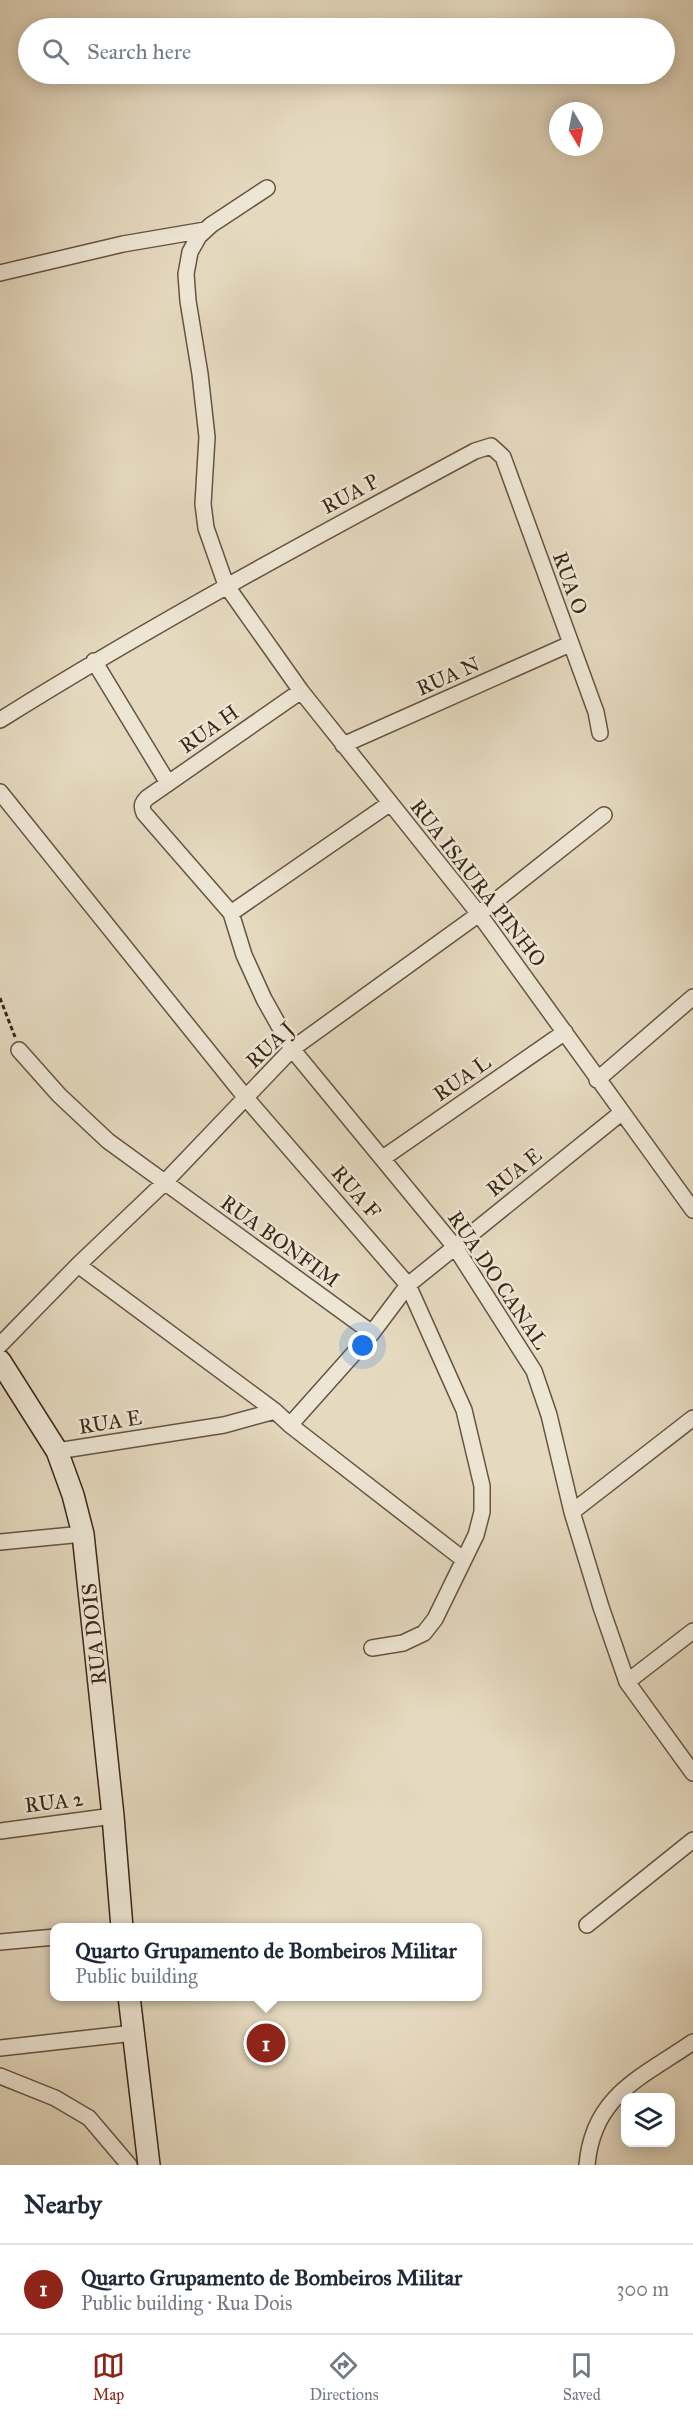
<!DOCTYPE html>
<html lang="en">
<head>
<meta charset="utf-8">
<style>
	body { margin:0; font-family:"IM FELL Great Primer",serif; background:#f2f2f3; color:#1f2937 }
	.controls { position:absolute; right:18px; bottom:18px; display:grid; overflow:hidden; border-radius:12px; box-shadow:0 3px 15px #0003 }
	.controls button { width:54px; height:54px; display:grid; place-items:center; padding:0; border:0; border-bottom:2px solid #e0e1e3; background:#fff; color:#1f2937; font:30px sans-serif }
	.compass { position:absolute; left:549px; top:102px; width:54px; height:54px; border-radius:50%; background:#fff; box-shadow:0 3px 15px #0003; rotate:170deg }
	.you { position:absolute; left:363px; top:1346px; width:21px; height:21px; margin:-15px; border:4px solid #fff; border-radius:50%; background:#1a73e8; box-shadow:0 0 0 9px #1a73e833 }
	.badge { display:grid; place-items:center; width:39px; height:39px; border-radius:50%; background:#8f2418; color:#fff; font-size:20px; font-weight:700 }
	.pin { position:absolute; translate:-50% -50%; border:3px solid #fff; box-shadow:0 2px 6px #0006 }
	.popup { position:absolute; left:50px; top:1923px; width:432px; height:78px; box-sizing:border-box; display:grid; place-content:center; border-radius:12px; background:#fff; filter:drop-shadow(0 2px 4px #0005); font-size:20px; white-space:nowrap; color:#747a83 }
	.popup b { font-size:22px; color:#1f2937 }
	.popup::after { content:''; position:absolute; left:50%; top:100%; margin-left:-12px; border:12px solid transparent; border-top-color:#fff }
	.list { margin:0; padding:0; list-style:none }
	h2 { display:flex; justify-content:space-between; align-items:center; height:78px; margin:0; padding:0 24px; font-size:26px }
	h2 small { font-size:20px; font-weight:400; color:#747a83 }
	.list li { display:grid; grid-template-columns:39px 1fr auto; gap:18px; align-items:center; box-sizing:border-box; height:90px; padding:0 24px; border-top:2px solid #e0e1e3 }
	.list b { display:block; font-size:22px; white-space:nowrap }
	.list p { margin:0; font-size:20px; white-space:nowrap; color:#747a83 }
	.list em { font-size:20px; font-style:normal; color:#747a83 }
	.icon { flex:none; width:33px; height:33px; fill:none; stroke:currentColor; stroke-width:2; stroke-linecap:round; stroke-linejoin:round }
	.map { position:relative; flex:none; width:693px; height:2165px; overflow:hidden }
	.search { position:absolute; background:#fff; box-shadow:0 3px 15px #0003; left:18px; right:18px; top:18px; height:66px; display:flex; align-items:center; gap:15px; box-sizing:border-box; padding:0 21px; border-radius:33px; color:#747a83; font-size:22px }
	.sheet { height:168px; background:#fff }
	nav { display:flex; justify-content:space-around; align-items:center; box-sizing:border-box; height:84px; border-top:2px solid #e0e1e3; background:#fff; font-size:16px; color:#747a83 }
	nav a { display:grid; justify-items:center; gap:3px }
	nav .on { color:#8f2418 }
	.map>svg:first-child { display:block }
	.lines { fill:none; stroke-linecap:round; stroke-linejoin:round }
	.street-casing { stroke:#665442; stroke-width:18 }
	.secondary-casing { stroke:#3b2719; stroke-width:24 }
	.path { stroke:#3b2719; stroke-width:3; stroke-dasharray:4.5 3; stroke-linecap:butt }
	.street { stroke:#eee6d5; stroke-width:15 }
	.secondary { stroke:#eee6d5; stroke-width:21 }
	.labels { text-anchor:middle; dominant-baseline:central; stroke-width:5; stroke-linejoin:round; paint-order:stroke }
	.street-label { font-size:21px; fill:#3b2719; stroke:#eee6d5 }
</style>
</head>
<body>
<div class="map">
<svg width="693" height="2165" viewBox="0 0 693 2165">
	<rect width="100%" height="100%" fill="#e5d9bf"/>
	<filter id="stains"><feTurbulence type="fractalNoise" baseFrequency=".00333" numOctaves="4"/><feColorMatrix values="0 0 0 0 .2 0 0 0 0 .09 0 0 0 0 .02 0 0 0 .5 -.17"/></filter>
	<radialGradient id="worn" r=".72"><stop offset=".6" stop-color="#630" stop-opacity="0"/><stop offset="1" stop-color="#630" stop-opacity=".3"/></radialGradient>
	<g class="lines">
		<g class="street-casing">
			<path id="street" d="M267,188L211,225L199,236L190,252L186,274L188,301L200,374L207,437L203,504L206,528L226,585L301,691L479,914L693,1210
				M0,273L123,244L205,230
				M94,661L168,783
				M301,691L147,798C142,803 141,806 144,813L231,913L244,955L264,999L292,1049L455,1247L534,1371L549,1415L572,1512L601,1607L627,1682L693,1773
				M0,720C155,623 315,537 475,451L491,446L503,457L596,712L600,733
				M343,745L570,644
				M0,792L246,1098L408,1285L464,1410L482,1486V1512L476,1535L435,1619L424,1633L403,1643L372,1648
				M231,913L389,804
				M19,1050L59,1095L108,1141L372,1333
				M597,1080L693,997
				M383,1158L565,1032
				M78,1265L275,1411L290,1425L464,1560
				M0,1345L78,1265L164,1183L292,1049L479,914L604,815
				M290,1425L372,1333L408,1285L621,1113
				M57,1451L224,1425L275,1411
				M572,1512L693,1418
				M0,1542L83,1534
				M627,1682L693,1631
				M0,1831L113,1816
				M587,1925L693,1840
				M0,1942L55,1937
				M0,2048L134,2033
				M0,2076L55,2098L89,2118L129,2165
				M587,2165C593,2095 641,2078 693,2042"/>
		</g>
		<g class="secondary-casing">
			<path id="secondary" d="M0,1361L57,1451L73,1495L83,1534L113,1816L122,1928
				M129,1996L149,2165"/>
		</g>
		<path class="path" d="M0,998L15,1037"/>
		<use href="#street" class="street"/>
		<use href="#secondary" class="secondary"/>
	</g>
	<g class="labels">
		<g class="street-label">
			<text transform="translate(350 494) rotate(-28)">RUA P</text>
			<text transform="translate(570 583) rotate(70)">RUA O</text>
			<text transform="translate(448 676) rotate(-24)">RUA N</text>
			<text transform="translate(209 729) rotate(-35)">RUA H</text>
			<text transform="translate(478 883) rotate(52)">RUA ISAURA PINHO</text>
			<text transform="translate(270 1045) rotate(-43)">RUA J</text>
			<text transform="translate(462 1078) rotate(-35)">RUA L</text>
			<text transform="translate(514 1172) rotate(-39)">RUA E</text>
			<text transform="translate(356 1192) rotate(49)">RUA F</text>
			<text transform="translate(280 1241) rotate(36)">RUA BONFIM</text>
			<text transform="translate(498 1280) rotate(56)">RUA DO CANAL</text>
			<text transform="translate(110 1422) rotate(-9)">RUA E</text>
			<text transform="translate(94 1634) rotate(-96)">RUA DOIS</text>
			<text transform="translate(54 1802) rotate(-7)">RUA 2</text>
		</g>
	</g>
	<rect width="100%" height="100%" filter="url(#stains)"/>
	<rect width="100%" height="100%" fill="url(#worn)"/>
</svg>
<div class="controls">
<button><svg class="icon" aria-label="layers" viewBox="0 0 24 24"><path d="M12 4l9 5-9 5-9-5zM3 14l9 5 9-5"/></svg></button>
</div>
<svg class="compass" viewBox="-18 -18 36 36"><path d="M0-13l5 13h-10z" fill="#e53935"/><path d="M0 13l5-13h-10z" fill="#747a83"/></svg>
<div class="you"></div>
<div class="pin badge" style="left:266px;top:2043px">1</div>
<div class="popup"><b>Quarto Grupamento de Bombeiros Militar</b>Public building</div>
<div class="search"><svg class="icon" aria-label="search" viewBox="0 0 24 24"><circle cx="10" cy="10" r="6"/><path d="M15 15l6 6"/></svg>Search here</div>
</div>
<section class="sheet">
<h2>Nearby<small></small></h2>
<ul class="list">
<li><span class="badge">1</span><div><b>Quarto Grupamento de Bombeiros Militar</b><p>Public building · Rua Dois</p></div><em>300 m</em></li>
</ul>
</section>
<nav>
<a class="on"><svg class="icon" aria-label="map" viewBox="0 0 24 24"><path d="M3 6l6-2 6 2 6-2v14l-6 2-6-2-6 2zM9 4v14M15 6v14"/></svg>Map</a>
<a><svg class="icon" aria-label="directions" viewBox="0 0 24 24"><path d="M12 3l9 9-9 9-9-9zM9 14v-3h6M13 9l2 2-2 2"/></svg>Directions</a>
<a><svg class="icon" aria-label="saved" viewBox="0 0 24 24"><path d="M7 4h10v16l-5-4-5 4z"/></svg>Saved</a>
</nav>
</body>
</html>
